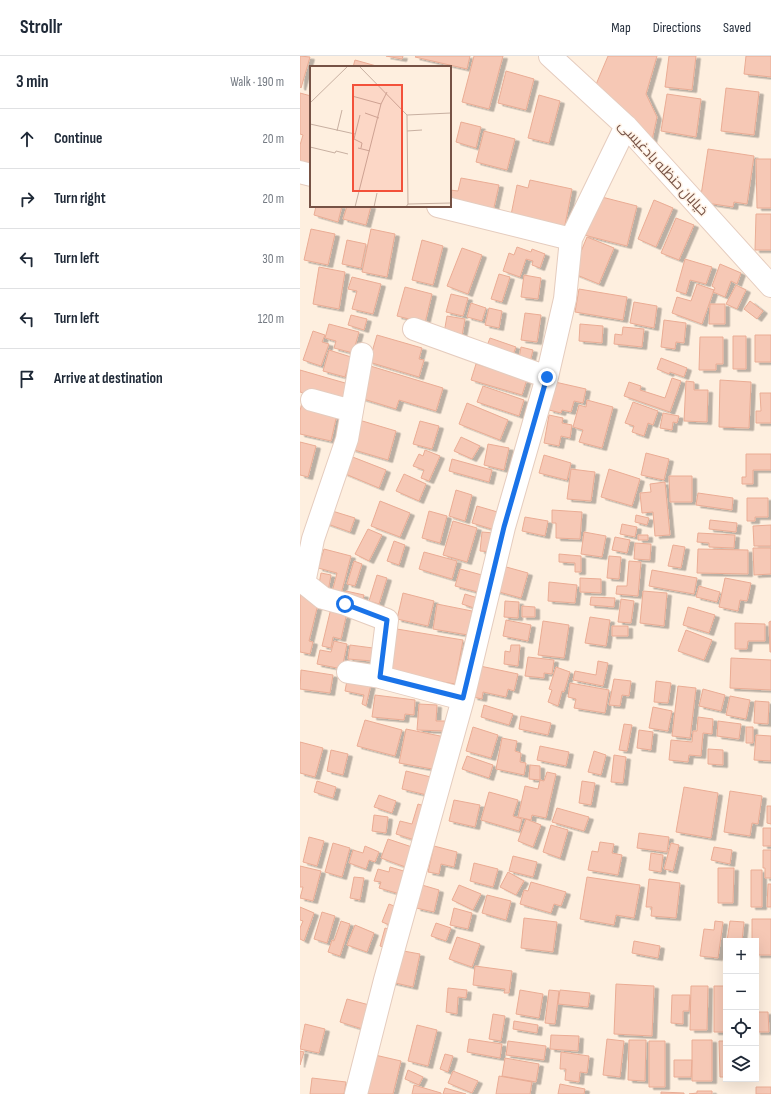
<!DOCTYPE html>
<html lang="en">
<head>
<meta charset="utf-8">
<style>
	body { margin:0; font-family:"Sofia Sans Condensed",Cairo,sans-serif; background:#f2f2f3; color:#1f2937 }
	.controls { position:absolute; right:12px; bottom:12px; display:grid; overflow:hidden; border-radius:0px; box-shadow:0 4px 16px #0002 }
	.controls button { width:36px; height:36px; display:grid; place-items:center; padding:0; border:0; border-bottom:1px solid #e0e1e3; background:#fff; color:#1f2937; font:20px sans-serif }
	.stop { position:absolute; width:12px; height:12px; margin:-9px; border:3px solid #1a73e8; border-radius:50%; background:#fff }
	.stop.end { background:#1a73e8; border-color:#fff; box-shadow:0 1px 4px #0008 }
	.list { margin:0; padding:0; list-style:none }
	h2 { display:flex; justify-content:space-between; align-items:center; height:52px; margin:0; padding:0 16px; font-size:17px }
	h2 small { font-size:13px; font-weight:400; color:#747a83 }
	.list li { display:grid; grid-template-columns:26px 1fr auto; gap:12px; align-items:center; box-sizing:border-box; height:60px; padding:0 16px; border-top:1px solid #e0e1e3 }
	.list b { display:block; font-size:15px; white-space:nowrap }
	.list em { font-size:13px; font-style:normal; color:#747a83 }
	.icon { flex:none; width:22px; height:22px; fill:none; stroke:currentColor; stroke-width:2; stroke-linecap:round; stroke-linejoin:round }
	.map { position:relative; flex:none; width:471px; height:1038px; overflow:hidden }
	header { display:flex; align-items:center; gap:24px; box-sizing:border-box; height:56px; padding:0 20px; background:#fff; border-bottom:1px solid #e0e1e3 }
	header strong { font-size:19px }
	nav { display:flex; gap:22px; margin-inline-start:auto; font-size:14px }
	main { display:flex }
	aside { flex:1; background:#fff }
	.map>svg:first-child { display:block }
	.building { fill:#f6c8b5; stroke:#eaac94; filter:url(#shadow) }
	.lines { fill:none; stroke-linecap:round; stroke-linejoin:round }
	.minor-casing { stroke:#e5ccbe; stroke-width:24 }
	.minor { stroke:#fff; stroke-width:22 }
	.route { stroke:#1a73e8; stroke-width:5 }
	.labels { text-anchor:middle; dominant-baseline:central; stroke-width:3; stroke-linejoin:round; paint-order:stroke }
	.street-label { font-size:14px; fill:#765245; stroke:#fff3e7 }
	.inset-road { fill:none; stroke:#c8b0a1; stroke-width:1 }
	.view { fill:#f3513a; fill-opacity:0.15; stroke:#f3513a; stroke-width:2 }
	.inset-edge { fill:none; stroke:#765245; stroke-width:2 }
</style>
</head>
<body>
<header>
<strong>Strollr</strong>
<nav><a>Map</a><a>Directions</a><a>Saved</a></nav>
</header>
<main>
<aside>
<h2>3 min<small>Walk · 190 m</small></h2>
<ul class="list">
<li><svg class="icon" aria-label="ahead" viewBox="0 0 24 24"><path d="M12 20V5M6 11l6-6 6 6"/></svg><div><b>Continue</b></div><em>20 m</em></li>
<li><svg class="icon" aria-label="right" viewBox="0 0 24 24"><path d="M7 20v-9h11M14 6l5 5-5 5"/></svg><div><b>Turn right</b></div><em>20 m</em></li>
<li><svg class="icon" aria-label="left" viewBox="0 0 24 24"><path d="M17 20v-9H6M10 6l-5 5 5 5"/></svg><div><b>Turn left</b></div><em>30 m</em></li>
<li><svg class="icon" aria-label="left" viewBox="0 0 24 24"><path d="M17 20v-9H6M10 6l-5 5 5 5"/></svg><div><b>Turn left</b></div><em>120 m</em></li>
<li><svg class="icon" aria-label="arrive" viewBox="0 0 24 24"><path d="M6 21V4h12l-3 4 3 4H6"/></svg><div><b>Arrive at destination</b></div></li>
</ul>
</aside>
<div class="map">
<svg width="471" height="1038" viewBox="0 0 471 1038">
	<defs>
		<filter id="shadow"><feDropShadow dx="4.5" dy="2.5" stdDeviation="0" flood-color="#0004"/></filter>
	</defs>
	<rect width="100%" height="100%" fill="#feefdf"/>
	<path class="building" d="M0,0L10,1L1,32L0,31Z
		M86,0H103L102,3Z
		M116,0H170L167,13L115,1Z
		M174,0H203L189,53L162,46Z
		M308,0H357L346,38L357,61L351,89L292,38Z
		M369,0H396L392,34L365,31Z
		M446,0H471V21L444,18Z
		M55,4L80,11H53Z
		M206,15L234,23L226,54L198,47Z
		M426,32L459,36L454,79L421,75Z
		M0,37L11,40V110L0,107V89L3,79L0,78Z
		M367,38L401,43L396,81L361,75Z
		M239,39L260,45L249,87L228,82Z
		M161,66L181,71L176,92L156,86Z
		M184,75L215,83L207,114L176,106Z
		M408,93L454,100L447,148L434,146L433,151L400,146Z
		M456,103H471V152H457Z
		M161,122L199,129L193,156L150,147V134L158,135Z
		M230,124L272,133L264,174L210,164L217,129L228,132Z
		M294,139L337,150L327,190L284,179Z
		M354,144L373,152L356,191L338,183Z
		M16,150H42L38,166L14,159Z
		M47,150H71L66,169L43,163Z
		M456,158H471V194H455Z
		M376,162L394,169L379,204L361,197Z
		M11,173L35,178L28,209L4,204Z
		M71,173L95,178L87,221L62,216Z
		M287,181L314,192L299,228L272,217Z
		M47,184L66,188L61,212L42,208Z
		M122,184L143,190L133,229L112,224Z
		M217,191L231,196L232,193L245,198L240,212L232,209L233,205L226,203L220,221L203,215L209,197L214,199Z
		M162,192L182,199L168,238L147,230Z
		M385,203L412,211L406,228L390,224L386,238L376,235Z
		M420,208L441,217L437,228L431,225L425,241L413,236L415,232L412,230Z
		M19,211L45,216L39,253L13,248Z
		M199,218L210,221L202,246L191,243Z
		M224,219L241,222L238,243L221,241Z
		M52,221L81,228L73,258L52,253L57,235L48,233Z
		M397,228L414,234L402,268L372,257L377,241L391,245Z
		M436,229L446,234L437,253L426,248Z
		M105,231L132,238L125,267L97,260Z
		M279,233L327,241L323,264L275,256Z
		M151,238L168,242L163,260L146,256Z
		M450,245L463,255L457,263L444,253Z
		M334,246L357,250L354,272L330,267Z
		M171,247L186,252L182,265L167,261Z
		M410,248H425V268H409Z
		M189,252L202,255L199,272L185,269Z
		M225,257L241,259L237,286L221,284Z
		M51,259L67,263L64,274L48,269Z
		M147,260L165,263L162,280L144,277Z
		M364,264L386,267L384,287L376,286L375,293L361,291Z
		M29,268L59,276L53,297L34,292L36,285L25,282Z
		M280,268L303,270L302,287L279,285Z
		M323,271L344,273L342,291L314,288L315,278L322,279Z
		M13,275L25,279L22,286L29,288L21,310L3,304Z
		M77,279L122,292L119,303L124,304L119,321L69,306Z
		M455,279H471V306H455Z
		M433,280H446V313H433Z
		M400,281H423V308H416V314H399Z
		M190,282L216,291L211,304L185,295Z
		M221,291L233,294L229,310L218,308Z
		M29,294L51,301L45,321L23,315Z
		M361,302L387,312L384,321L370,316L369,318L357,313Z
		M176,308L227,323L222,339L171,324Z
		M67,309L143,332L136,355L99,344L96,353L57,341Z
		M0,314L52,329L46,349L0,336Z
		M372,322L381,325L370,356L324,340L329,326L341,330L340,334L365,342Z
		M420,324L451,326L449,372L419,371Z
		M386,325L394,326V334H408L407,366L384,365Z
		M255,326L286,333L283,347L274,345L271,356L262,354L261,357L249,354Z
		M183,330L224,344L219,360L177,346Z
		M460,337H471V367H456V355H461Z
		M287,344L313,351L302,392L279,386L283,374L273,371L279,349L286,351Z
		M2,346L38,354L31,385L0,378V355Z
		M333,346L358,355L353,369L348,367L344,380L332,376L334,370L325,367Z
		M167,347L208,364L200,384L159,368Z
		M363,357L379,360L377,367L373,366L372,374L360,372Z
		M249,359L263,362L262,367L272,369L270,382L261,380L259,390L244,387Z
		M59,364L96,375L88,404L51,393Z
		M120,365L139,370L132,393L113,388Z
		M161,381L180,390L172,403L154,395Z
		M0,386L16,390L8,421L0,419Z
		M188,388L209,392L204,414L184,409Z
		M125,394L140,400L129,425L121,422L124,414L113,410L119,398L123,400Z
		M346,397L369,403L364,424L341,419Z
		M446,398H471V414H453V428H442V421H446Z
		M244,399L271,407L267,424L239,417Z
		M50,400L86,414L79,432L43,417Z
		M152,403L192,414L189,426L149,415Z
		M271,413L295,416L291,445L267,443Z
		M309,413L340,423L332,450L301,441Z
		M104,418L126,428L119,445L96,435Z
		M369,420H392V446H370Z
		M365,426L370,479L355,480L353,456L342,457L340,437L351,436L350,428Z
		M156,434L172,439L165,465L149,460Z
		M398,437L433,442L432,454L396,449Z
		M447,442H468V461H455V465H447Z
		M80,445L110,457L100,481L71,470Z
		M177,450L201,457L195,474L172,467Z
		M29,454L55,462L50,476L25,467Z
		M252,454L282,456L280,483L256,482V467H252Z
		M129,455L147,460L140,487L122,482Z
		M336,459L349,462L347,469L335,466Z
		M225,461L248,465L245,480L222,475Z
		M410,464L437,467L436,476L409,473Z
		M153,465L177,472L167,506L143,499Z
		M322,468L337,471L335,481L320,478Z
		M471,469V490H454L453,470Z
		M68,473L82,479L69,505L55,498Z
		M182,476L194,477L192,496L180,495Z
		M284,476L306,480L302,501L281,498Z
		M398,477L435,479L434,492L409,491V487L397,486Z
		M338,479H348V484H338Z
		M315,481L330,484L327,497L312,494Z
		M94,485L105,489L99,509L87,505Z
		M335,487L351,488L350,504L334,503Z
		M373,489L385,491L381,512L368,510Z
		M453,492H471V518L454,519Z
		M24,493L51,500L41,538L32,536L37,517L18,512Z
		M398,493L448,494V518L397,517Z
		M124,496L157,505L152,523L119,513Z
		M259,498L281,500V516H275V507L259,506Z
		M309,500L321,501L319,523L307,522Z
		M54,505L62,508L55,530L47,528Z
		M329,505L341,506L338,540L316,538L317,530H327Z
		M199,509L228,517L221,542L192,534Z
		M160,513L182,519L178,536L155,530Z
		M352,514L397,522L394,538L349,530Z
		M21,517L31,519L28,536L18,534Z
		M77,519L87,522L79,548L69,545Z
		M280,522L301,523V537L280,536Z
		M425,522L451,527L447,545L440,544L438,555L419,551Z
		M249,526L277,529L275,547L248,545Z
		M399,530L420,536L417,546L396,541Z
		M46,535L64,539L62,548L44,544Z
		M343,535L367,537L364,570L340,567Z
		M103,537L134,545L128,570L97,563Z
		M165,538L181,543L177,553L162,548Z
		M0,539L19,544L9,585L13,586L10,598L0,596Z
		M291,541L315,542L314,551L290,549Z
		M321,543L334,545L331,567L318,566Z
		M205,545L219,546L218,562L204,561Z
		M32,548L48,552L41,583L33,581L31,592L22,590Z
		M137,548L172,555L168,579L133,573Z
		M222,550L235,551V561H222Z
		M388,551L415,559L409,577L383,569Z
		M290,561L310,564L306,590L285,587Z
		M206,564L231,569L228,585L203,580Z
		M243,565L269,569L264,602L238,599Z
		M471,565V596H470L469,566Z
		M435,567L465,568V585H448L447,593H435Z
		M312,570H328V580H312Z
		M97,573L163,584L155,628L89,617Z
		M386,574L412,584L404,604L378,595Z
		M34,585L47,588L42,613L17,608L20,594L31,596Z
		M50,589L73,592L72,605L48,603Z
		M211,589H220L218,610L204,608L205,595L210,596Z
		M228,601L254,604L252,618L244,617V622L225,620Z
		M431,602L471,604V634L430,632Z
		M298,605L308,607L303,630L273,624L275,615L296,619Z
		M180,610L218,618L214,635L208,633L206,641L183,636L182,643L173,641Z
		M256,611L270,616L264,636L262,635L258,650L248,646L252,634L249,633Z
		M1,614L33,619L30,637L0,633Z
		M48,619L72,624L66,650L62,648L64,639L45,635Z
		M314,623L331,625L329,640L322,639L320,650L309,649Z
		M356,625L371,627L368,647L354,646Z
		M270,627L309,634L305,657L274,652L276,643L268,641Z
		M378,630L396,632L390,682L372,680Z
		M403,633L425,639L421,655L399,650Z
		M75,639L115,644L114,659L105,658L104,664L72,661Z
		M430,640L450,644L446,663L426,659Z
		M455,645L469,646L468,668L454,667Z
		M119,648L137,649L136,665H145L144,675L117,674Z
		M184,649L213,658L209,669L181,661Z
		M353,651L372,655L368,675L349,672Z
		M221,660L251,667L248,679L219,673Z
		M398,661L413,663L412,678L403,677L401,700L389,699L388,706L369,704L371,684L392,686L393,675H397Z
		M65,664L102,674L95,700L57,690Z
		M418,665L441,668L439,683L417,680Z
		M324,668L332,669L327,695L319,694Z
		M173,671L198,679L191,702L166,695Z
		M446,671H453V687H446Z
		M106,673L145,681L138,714L99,707Z
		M339,674L353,676L351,694L337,692Z
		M456,679L471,680V705L454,704Z
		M202,682L217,685L215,695L221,697L220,706L226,707L224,719L196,713Z
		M0,686L23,692L15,721L0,717Z
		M240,690L269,696L266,710L237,704Z
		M408,693L423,694V709L408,708Z
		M31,694L48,698L43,719L27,715Z
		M294,695L306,699L301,719L288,716Z
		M314,699L326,701L323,727L311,726Z
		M167,700L193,709L189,722L162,713Z
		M230,709L240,710V724L229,723Z
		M106,715L135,722L131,740L102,733Z
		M247,716L256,718L246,762L232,759L231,764L218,761L225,730L238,733L240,724L244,725Z
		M17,725L36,731L33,742L14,736Z
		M282,725L295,727L291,749L279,747Z
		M384,731L418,737L411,782L376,776Z
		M430,735L462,740L458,768L452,767L450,780L424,776Z
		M189,736L218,744L213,760L222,763L219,775L181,764Z
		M79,739L96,745L92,757L74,751Z
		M154,744L180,749L175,771L149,765Z
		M118,748L131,752L121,786L96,778L100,765L112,768Z
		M467,750H471V768L467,767Z
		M257,752L289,761L284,775L252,766Z
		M74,759L88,761L86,777L72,775Z
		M226,763L241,769L233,791L218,785Z
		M251,769L268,774L260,802L243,796Z
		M463,772H471V790H463Z
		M339,777L369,781L367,796L337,792Z
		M9,781L24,785L17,810L3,806Z
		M88,783L118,793L111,813L81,802Z
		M300,786L314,788L312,797L322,799L318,819L288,814L292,795L298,796Z
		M33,787L50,792L42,821L25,816Z
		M371,787L379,789L373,815L364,813Z
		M65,790L79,796L75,806L69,804L66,813L49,807L53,794L63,797Z
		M134,790L157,796L154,811L141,808L139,818L128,816Z
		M414,791L432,794L430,808L411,804Z
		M463,794H471V822H465V812H463Z
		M351,797L363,799L361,816L349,814Z
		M213,800L237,806L233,821L209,815Z
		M174,807L198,813L193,831L170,825Z
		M0,810L21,815L13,845L0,842L3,831H0Z
		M90,811L107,816L100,838L79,832L81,826L74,825L78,813L89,816Z
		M418,812H434L433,847H418Z
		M451,814H462V851H451Z
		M208,816L224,825L216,839L200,831Z
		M54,821L64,822L60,844L50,842Z
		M287,821L340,829L334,862L316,859L314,869L280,863Z
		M349,823L380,827L376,862L351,860L352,851H346Z
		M231,826L266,836L261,850L254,848L251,857L220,848L224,834L228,835Z
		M468,828H471V851H467Z
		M122,829L139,834L134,856L116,852Z
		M159,829L181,838L173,854L152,844Z
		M187,839L211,845L206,864L182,857Z
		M89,848L99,852L92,870L82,866Z
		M0,851L14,857L4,885L0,883V872L3,865L0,864Z
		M154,852L172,857L168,873L150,869Z
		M22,856L35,860L27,887L14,883Z
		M224,862L257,866L253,896L221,892Z
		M452,863H471V899H456V885H452Z
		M41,865L50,868L40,900L28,896L32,884L34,885Z
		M415,865L423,866L418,902L400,900L404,873L414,874Z
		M430,865L444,866L442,885H427Z
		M136,867L151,872L146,885L131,880Z
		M55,869L74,877L67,896L47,889Z
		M85,872L95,875L90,893L80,890Z
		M157,881L180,888L172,911L149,903Z
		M334,885L360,890L358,902L332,897Z
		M98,894L120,898L113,931L91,926Z
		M175,910L212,915L209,937H204L205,933L173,929Z
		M316,928L354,930L352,980L314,978Z
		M391,930H408L407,974H390Z
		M414,930H426V976H414Z
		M148,932L167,934L166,942L158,941L157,958L146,956Z
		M220,934L243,938L239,962L216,958Z
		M249,934L259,935L255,968L245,967Z
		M260,934L290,937L288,951L258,948Z
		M372,939H390L389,955H383V968L371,967Z
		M47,943L73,950L66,974L40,966Z
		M456,956H468L469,976H456Z
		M193,958L205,960L201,985L189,983Z
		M214,965L238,969L237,977L213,973Z
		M5,968L25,973L19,997L0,993Z
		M117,969L137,974L128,1010L108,1005Z
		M251,979L279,980L278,995L250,993Z
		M169,983L202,988L200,1002L167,996Z
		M307,983L324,985L320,1021L303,1019Z
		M329,984H346L345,1025L328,1024Z
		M392,984H412V1025H392Z
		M208,985L246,990L244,1004L206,999Z
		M349,985H365V1031H349Z
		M419,985H426V1021H420Z
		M0,995L4,996L0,1009Z
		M261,996L289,1000L287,1017L280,1016L279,1026L265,1024L266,1013H260Z
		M145,998L153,1000L148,1016L140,1013Z
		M75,999L101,1005L93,1038H66Z
		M205,1002L239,1008L236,1026L202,1020Z
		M374,1004H392L391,1021H374Z
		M108,1014L123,1021L119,1029L105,1023Z
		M153,1015L178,1025L172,1037L148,1027Z
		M199,1020L232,1026L230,1038H196Z
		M12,1022L46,1026L44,1038H10Z
		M260,1028L285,1033L284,1038H258Z
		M114,1029L141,1037V1038H112Z
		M456,1031H471V1038H456Z
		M145,1032L166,1038H143Z
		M397,1035H412V1038H389L397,1037Z
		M361,1036L384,1037V1038H361Z"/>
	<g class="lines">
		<g class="minor-casing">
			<path id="minor" d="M250,0L326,70L471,230
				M0,116L11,119
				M138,150L271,183
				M114,273L247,321
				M62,298L47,383L13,483L4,527L23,542L45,548L87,564L80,621
				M12,344L52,355
				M48,616L80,621L163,643
				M56,1038L85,924L163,643L204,471L247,321L265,243L271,183L326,70"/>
		</g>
		<use href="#minor" class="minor"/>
	</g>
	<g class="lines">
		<path class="route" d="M45,548L87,564L80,621L163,642L204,471L247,321"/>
	</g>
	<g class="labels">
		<g class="street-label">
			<text transform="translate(363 112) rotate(47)">خیابان حنظله بادغیسی</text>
		</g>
	</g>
	<g transform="translate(10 10)">
		<rect width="141" height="141" fill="#feefdf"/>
		<path class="inset-road" d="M49,0L97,49L141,47M42,30L71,38M0,37L38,0M55,47L69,52M50,49L44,73L52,77L51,82M0,58L45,68M27,65L32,44M97,65L112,64M0,81L25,87L26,85L38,88M48,82L60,85M98,138L141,137M45,141L71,38L77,26M64,141L67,127M96,141L98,138L97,49"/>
		<path class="view" d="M43,19H92V125H43Z"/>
		<rect width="141" height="141" class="inset-edge"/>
	</g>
</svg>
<div class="controls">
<button>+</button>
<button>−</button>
<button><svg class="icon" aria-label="locate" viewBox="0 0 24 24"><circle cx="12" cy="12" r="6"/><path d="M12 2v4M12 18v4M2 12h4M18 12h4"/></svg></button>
<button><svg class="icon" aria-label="layers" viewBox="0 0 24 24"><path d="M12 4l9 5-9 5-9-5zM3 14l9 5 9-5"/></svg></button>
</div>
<div class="stop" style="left:45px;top:548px"></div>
<div class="stop end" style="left:247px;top:321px"></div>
</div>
</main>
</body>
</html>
